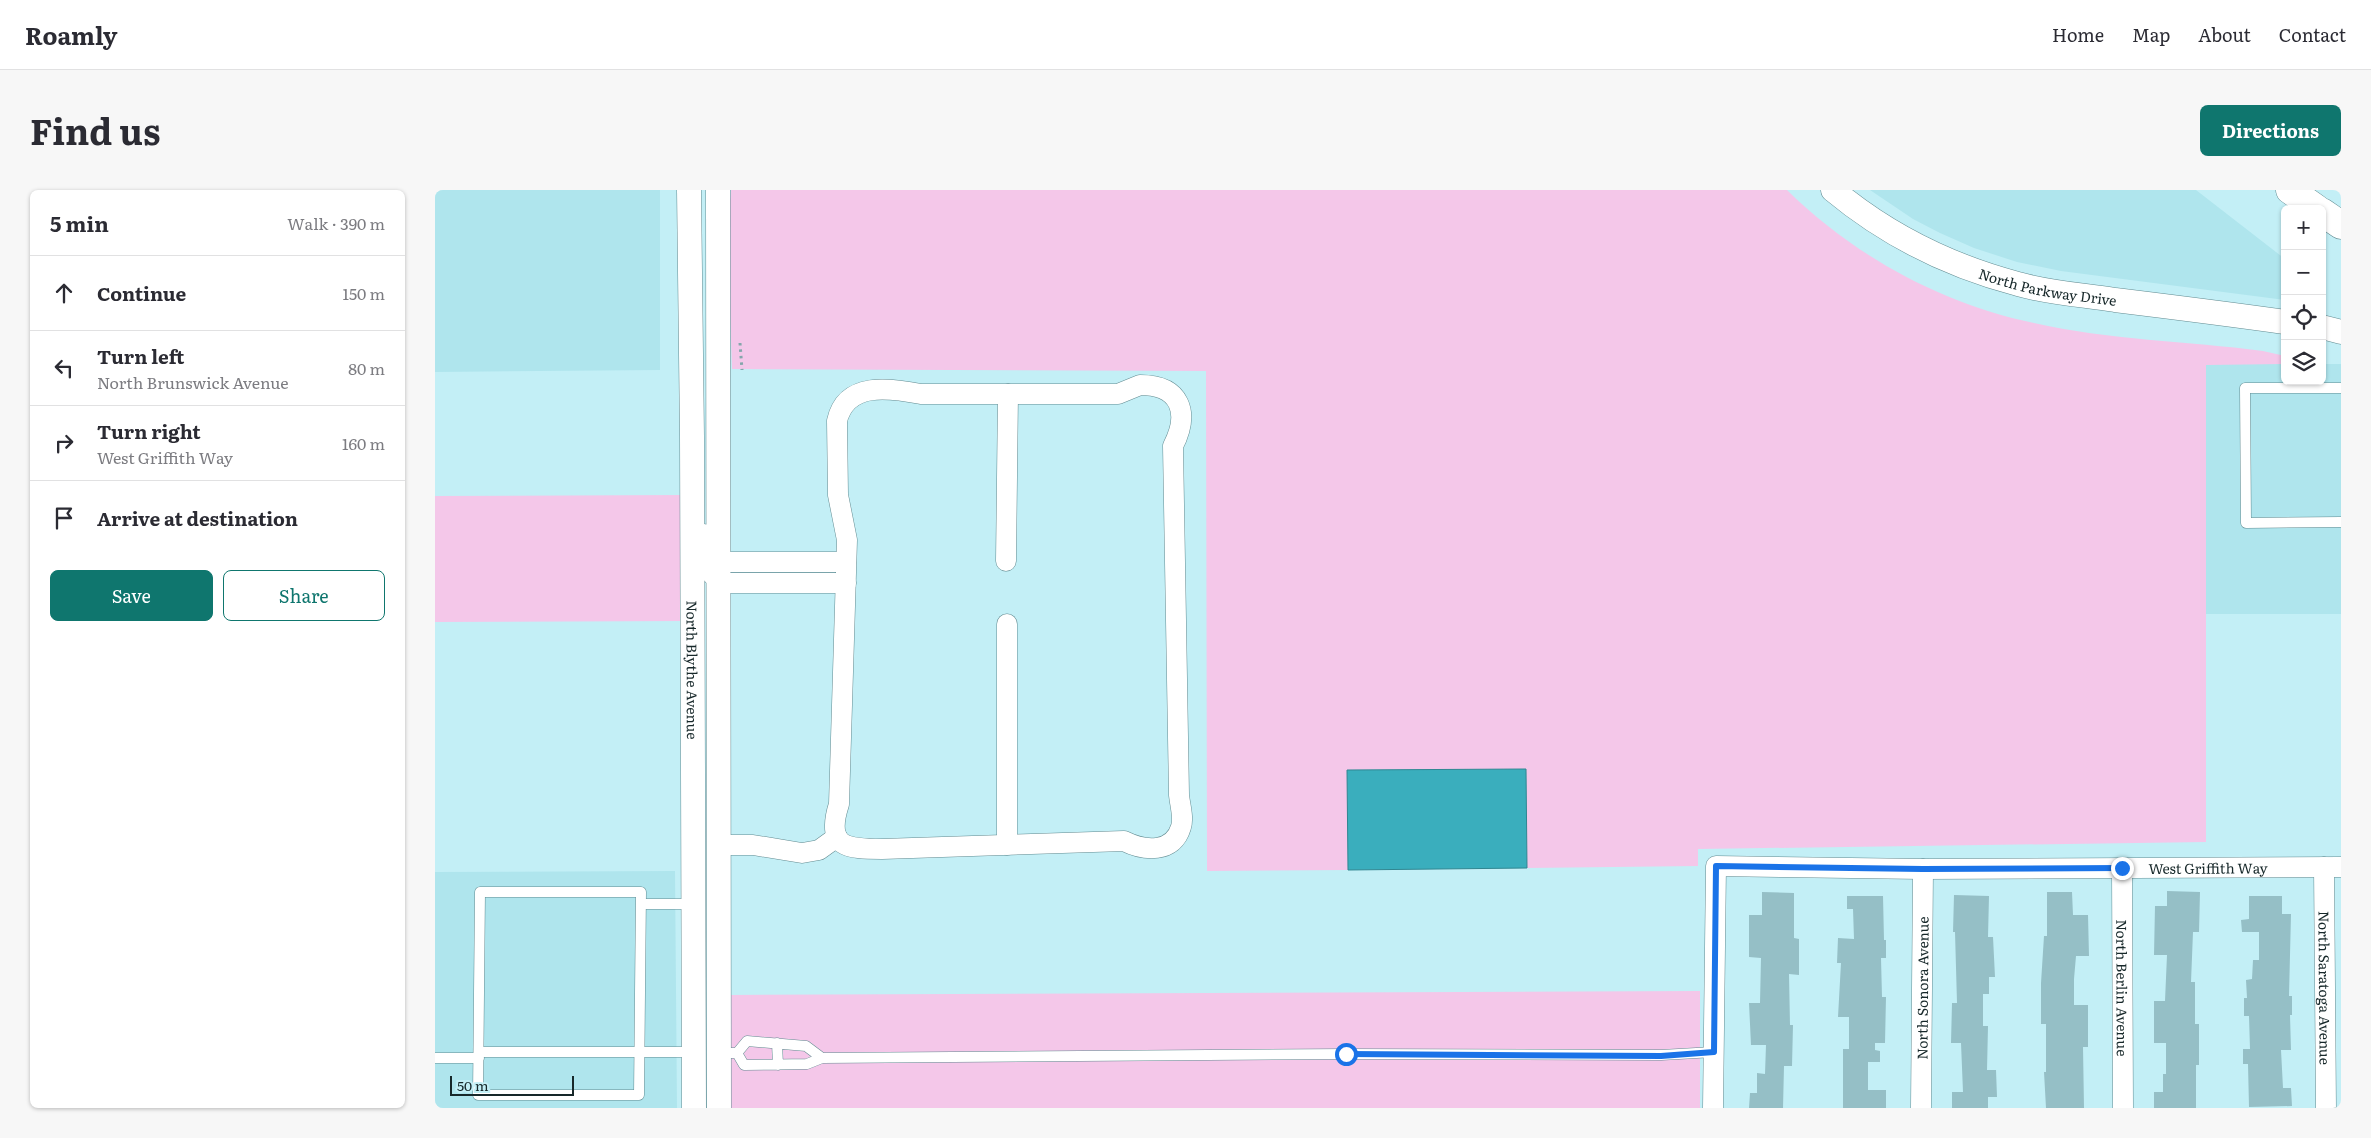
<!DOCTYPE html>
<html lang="en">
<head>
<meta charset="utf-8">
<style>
	body { margin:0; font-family:Literata,serif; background:#f7f7f7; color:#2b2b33 }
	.controls { position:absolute; right:15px; top:15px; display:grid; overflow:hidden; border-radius:8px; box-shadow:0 1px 4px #0004 }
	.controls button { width:45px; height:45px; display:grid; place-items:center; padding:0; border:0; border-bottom:1px solid #e1e1e2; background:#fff; color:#2b2b33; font:25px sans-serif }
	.scale { position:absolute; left:15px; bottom:12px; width:124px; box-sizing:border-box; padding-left:5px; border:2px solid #17282a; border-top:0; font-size:14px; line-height:18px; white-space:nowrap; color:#17282a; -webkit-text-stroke:4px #c3eff6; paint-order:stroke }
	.stop { position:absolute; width:15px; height:15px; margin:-11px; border:4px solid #1a73e8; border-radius:50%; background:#fff }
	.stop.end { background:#1a73e8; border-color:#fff; box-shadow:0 1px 5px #0008 }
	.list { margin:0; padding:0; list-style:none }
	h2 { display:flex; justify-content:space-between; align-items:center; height:65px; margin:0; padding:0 20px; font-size:21px }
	h2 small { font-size:16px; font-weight:400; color:#7c7c81 }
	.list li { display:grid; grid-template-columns:32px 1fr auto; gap:15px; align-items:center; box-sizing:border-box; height:75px; padding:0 20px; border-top:1px solid #e1e1e2 }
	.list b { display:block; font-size:19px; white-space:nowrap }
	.list p { margin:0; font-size:16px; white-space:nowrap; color:#7c7c81 }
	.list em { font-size:16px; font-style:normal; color:#7c7c81 }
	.actions { display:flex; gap:10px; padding:15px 20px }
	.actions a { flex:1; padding:11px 0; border:1px solid #0f766e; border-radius:8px; text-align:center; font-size:18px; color:#0f766e }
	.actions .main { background:#0f766e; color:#fff }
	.icon { flex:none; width:28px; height:28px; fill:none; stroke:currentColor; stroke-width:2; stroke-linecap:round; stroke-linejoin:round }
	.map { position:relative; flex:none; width:1906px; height:918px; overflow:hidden; border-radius:8px }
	header { display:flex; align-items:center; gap:30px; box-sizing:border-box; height:70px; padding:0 25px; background:#fff; border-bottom:1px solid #e1e1e2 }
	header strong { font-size:24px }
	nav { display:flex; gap:28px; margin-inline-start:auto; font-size:18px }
	.intro { display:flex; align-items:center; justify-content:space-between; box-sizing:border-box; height:120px; padding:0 30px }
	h1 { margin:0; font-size:35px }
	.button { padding:12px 22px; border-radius:8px; background:#0f766e; color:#fff; font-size:18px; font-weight:700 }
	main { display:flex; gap:30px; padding:0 30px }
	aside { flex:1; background:#fff; border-radius:8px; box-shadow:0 1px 4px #0004 }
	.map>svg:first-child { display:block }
	.built { fill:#afe5ed }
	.green { fill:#f4c7e9 }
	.water { fill:#3aaebd; stroke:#308691 }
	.building { fill:#95bfc6 }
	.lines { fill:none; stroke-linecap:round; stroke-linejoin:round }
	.service-casing { stroke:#628b91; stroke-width:11 }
	.minor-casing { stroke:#628b91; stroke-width:21 }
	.tertiary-casing { stroke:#628b91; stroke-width:25 }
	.motorway-casing { stroke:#628b91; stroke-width:29 }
	.path { stroke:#84a6ab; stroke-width:3; stroke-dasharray:2.5 4; stroke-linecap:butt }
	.service { stroke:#fff; stroke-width:10 }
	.minor { stroke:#fff; stroke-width:20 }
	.tertiary { stroke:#fff; stroke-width:24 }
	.motorway { stroke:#fff; stroke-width:28 }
	.route { stroke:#1a73e8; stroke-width:6 }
	.labels { text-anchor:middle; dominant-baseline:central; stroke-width:4; stroke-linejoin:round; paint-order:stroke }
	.street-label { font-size:14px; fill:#17282a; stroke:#c3eff6 }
</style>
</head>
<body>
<header>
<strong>Roamly</strong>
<nav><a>Home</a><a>Map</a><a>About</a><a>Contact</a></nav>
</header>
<div class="intro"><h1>Find us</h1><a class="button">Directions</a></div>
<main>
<aside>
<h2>5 min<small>Walk · 390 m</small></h2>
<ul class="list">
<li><svg class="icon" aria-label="ahead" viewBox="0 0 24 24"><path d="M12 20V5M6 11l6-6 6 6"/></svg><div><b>Continue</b></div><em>150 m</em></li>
<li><svg class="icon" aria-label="left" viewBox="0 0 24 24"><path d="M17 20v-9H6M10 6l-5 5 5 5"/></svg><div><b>Turn left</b><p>North Brunswick Avenue</p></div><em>80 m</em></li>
<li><svg class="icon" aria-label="right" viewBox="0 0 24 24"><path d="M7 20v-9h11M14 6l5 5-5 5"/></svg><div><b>Turn right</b><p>West Griffith Way</p></div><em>160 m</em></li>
<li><svg class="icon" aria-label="arrive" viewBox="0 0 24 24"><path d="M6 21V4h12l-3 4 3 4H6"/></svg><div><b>Arrive at destination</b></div></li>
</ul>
<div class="actions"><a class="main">Save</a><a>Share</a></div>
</aside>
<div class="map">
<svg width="1906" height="918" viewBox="0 0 1906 918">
	<rect width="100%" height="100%" fill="#c3eff6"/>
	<path class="built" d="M0,0H225V180L0,182Z
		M1435,0H1761L1850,69V110L1626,81L1582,72L1539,58L1505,43L1478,29Z
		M1771,174H1850V191H1887V174H1906V424H1771Z
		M240,681L242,918H0V682Z"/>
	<path class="green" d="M296,0H1352C1419,66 1507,114 1599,133C1674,150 1752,151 1828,161L1850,166V174L1771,175V652L1263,659V676L1092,678L1091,579L913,580V680L772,681L771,181L297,179L292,42Z
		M249,305V431L0,432V306Z
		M1265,801V918H296V805Z"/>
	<path class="water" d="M1091,579L1092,678L913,680L912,580Z"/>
	<path class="building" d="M1732,701L1765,702L1764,742H1758L1756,792H1760V834H1764V875H1761V918H1719V902H1728V884H1731V853H1719V811H1730L1732,765H1719L1720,716H1732Z
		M1327,702L1359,703V748L1364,749V785L1354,784L1355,835H1358L1357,876H1349L1348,918H1314L1315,903H1322V883L1330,884L1331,855H1316L1314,813H1325L1326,768L1314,767V725H1327Z
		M1612,702H1637L1638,725H1653L1654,766H1641L1639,789V815H1653V857H1648L1649,918H1611L1609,882H1611V834H1606V793L1609,746H1612Z
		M1519,705L1554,706L1553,747H1558L1560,787H1554V804H1548V836H1553L1552,880H1561L1562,907H1553V918H1517V902H1528L1526,853H1516L1517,813H1522L1520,742H1518Z
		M1412,706H1448L1449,750H1451V768H1446L1447,807H1451L1450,853H1440V860L1445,861V872H1433V900H1451V918H1408V859H1414V827H1403L1406,773H1402L1403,748L1419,749L1418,719H1412Z
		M1814,706H1847V724H1856L1854,806H1857V825H1855L1856,860H1846L1848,898H1856L1857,916L1814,917L1813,874H1808V859H1815L1814,826H1809V808H1812L1811,790L1817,789L1818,770H1824V742H1807L1806,730L1814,729Z"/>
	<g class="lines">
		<g class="service-casing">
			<path id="service" d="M1906,198H1810L1811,333L1906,332
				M45,702H206L204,905H43Z
				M206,714H259
				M342,853L343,875
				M44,862H259
				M295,863H302L312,851L371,856L387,868
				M302,863L309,875L372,874L387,868L911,864L1226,865L1279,862
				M0,868H44"/>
		</g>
		<g class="minor-casing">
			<g id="minor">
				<path d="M705,195C746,195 755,223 738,256L744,605C745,615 749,628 746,637C738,664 709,661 689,651L447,659C412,659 390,658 404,614L412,350L403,305L402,231C411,191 455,198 486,204H683Z"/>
				<path d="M269,344C269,368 267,387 295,393H411"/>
				<path d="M571,371L573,204"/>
				<path d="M284,372H411"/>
				<path d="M284,655H318L367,663L384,660L402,647"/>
				<path d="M572,655V434"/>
				<path id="s1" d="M1889,677L1891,918"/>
				<path id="s2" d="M1687,678L1688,918"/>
				<path id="s3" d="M1278,918L1281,676L1488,679L1906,677"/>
				<path id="s4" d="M1486,918L1488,679"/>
			</g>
		</g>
		<g class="tertiary-casing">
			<g id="tertiary">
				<path id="s5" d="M254,0L257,246L259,918"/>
				<path d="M283,0L284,918"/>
				<path id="s6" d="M1398,0C1452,45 1515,76 1583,94C1614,103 1648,105 1680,110C1737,117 1793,124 1850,132"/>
				<path d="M1887,137L1906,142"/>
			</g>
		</g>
		<g class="motorway-casing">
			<path id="motorway" d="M1855,0L1882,19
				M1887,22L1906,35"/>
		</g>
		<path class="path" d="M305,153L307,180"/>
		<use href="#service" class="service"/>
		<use href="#minor" class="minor"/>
		<use href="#tertiary" class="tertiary"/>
		<use href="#motorway" class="motorway"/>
	</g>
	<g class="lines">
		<path class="route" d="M911,864L1226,866L1279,862L1281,676L1488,679L1687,678"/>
	</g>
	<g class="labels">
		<g class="street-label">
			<text stroke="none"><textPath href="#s6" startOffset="239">North Parkway Drive</textPath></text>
			<text stroke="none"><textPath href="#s5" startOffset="480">North Blythe Avenue</textPath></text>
			<text stroke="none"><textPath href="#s3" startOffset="734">West Griffith Way</textPath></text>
			<text stroke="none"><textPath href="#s4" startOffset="120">North Sonora Avenue</textPath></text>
			<text stroke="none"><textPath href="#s2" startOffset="120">North Berlin Avenue</textPath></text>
			<text stroke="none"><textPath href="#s1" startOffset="121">North Saratoga Avenue</textPath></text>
		</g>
	</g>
</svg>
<div class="controls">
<button>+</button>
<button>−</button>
<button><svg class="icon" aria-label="locate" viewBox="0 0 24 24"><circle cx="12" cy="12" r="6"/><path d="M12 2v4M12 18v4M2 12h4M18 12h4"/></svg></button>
<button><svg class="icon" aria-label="layers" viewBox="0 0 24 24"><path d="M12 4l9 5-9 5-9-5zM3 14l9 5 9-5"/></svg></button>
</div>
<div class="scale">50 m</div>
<div class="stop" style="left:911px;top:864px"></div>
<div class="stop end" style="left:1687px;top:678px"></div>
</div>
</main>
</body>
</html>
